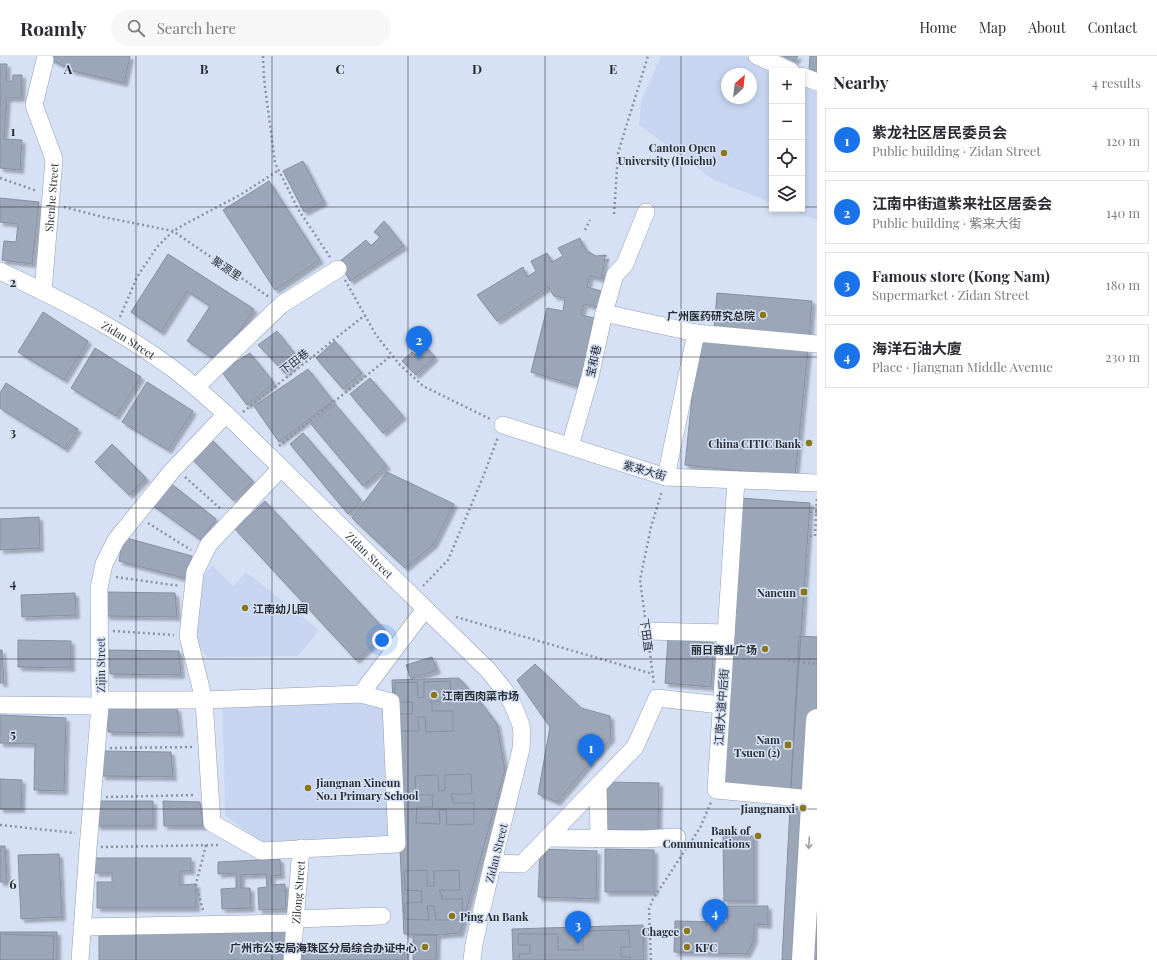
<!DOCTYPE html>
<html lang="en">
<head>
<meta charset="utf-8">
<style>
	body { margin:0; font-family:"Playfair Display","Noto Sans SC",serif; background:#f7f7f7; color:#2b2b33 }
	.controls { position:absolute; right:12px; top:12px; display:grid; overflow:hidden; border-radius:0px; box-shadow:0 2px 6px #0003 }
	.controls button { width:36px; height:36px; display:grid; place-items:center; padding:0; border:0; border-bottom:1px solid #e1e1e2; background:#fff; color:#2b2b33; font:20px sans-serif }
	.compass { position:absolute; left:721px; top:12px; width:36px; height:36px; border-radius:50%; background:#fff; box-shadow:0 2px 6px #0003; rotate:27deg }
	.you { position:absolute; left:382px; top:584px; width:14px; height:14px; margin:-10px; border:3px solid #fff; border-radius:50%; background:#1a73e8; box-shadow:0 0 0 6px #1a73e833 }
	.badge { display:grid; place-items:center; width:26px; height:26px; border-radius:50%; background:#1a73e8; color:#fff; font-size:13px; font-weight:700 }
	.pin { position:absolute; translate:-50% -33px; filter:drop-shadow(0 1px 2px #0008) }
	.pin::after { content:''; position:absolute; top:21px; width:14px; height:12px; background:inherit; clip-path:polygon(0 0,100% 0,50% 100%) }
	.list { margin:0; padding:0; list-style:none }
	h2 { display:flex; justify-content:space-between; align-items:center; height:52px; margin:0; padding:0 16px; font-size:17px }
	h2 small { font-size:13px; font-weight:400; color:#7c7c81 }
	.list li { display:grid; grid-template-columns:26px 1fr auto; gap:12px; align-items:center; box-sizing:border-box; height:64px; margin:0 8px 8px; padding:0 8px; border:1px solid #e1e1e2; border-radius:0px }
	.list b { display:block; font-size:15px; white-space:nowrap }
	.list p { margin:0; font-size:13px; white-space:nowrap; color:#7c7c81 }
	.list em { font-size:13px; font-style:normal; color:#7c7c81 }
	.icon { flex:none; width:22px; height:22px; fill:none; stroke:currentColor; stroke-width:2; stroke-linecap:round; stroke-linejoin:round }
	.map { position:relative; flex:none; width:817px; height:904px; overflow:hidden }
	header { display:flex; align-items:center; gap:24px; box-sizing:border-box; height:56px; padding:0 20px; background:#fff; border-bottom:1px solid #e1e1e2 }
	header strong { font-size:19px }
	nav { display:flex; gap:22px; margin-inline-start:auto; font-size:14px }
	.search { width:280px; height:36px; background:#f7f7f7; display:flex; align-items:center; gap:10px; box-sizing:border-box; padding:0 14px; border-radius:22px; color:#7c7c81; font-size:15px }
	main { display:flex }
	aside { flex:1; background:#fff }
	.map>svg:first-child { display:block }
	.built { fill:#c7d5f0; fill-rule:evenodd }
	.building { fill:#9ca6b9; stroke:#8690a2; filter:url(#shadow) }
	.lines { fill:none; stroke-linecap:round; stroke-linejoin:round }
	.minor-casing { stroke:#959fb3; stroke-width:18 }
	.major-casing { stroke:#959fb3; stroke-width:24 }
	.path { stroke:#8b93a1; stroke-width:2.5; stroke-dasharray:2 3; stroke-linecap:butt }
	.minor { stroke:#fff; stroke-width:17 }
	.major { stroke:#fff; stroke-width:22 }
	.path-bridge { stroke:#8b93a1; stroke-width:2.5; stroke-dasharray:2 3; stroke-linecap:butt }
	.oneway { stroke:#9ea0a3 }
	.grid { fill:none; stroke:#282c33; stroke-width:1; stroke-opacity:0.55 }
	.poi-dot { fill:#8b761a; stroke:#d6e1f5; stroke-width:1.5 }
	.labels { text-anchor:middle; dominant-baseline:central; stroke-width:3; stroke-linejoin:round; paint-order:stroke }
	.poi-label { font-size:11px; font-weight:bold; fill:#282c33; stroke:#d6e1f5; text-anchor:end }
	.street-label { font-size:11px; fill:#282c33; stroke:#d6e1f5 }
	.grid-label { font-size:13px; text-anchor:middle; font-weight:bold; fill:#282c33; stroke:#d6e1f5; stroke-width:3; stroke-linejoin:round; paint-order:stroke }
</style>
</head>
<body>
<header>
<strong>Roamly</strong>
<div class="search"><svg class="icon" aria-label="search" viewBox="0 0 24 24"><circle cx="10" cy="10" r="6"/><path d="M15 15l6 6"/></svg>Search here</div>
<nav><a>Home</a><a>Map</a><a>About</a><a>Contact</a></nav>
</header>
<main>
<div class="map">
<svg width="817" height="904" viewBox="0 0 817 904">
	<defs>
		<filter id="shadow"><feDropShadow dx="3.5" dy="3.5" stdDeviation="1" flood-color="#0004"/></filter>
	</defs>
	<rect width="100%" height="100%" fill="#d6e1f5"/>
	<path class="built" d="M661,0H747L781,15H772V147L714,124L639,69L641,46ZM727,18H751V42H727Z
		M802,24L817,31V164L788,153H802Z
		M212,509L233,530L246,516L319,574L298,600L207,601L193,584L203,521Z
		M386,645L394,784L262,787L225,759L224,706L222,652Z"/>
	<path class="building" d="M44,0H130L124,27L73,15Z
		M782,0H798L795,5Z
		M810,0H817V14H809Z
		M0,8H7L6,25H12L13,19H22L21,42H7L4,83L22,84L20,114L0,112Z
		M303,105L324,146L304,156L283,115Z
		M269,125L320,204L275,234L223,154Z
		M0,142L39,146L32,208L2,204L4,185L16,186L18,168L0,166Z
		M384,165L404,190L350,225L339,206L366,184L371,190L380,181L374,176Z
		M580,182L583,189L587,195L596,200L605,199L602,223L590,220L587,231L601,235L598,251L584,248L581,259L594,262L580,331L531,316L547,252L563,255L565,242L554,240L548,231L497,265L477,239L523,211L527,221L536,215L531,205L547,197L552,206L563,200L558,192Z
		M168,198L254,253L219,306L187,285L210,250L187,235L161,276L131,256Z
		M717,237L812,245L809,282L714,274Z
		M43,256L88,285L64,324L18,296Z
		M277,275L299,303L285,317L258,289Z
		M698,282L808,294L795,421L685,409Z
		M335,285L362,317L343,333L316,302Z
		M425,290L435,301L416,319L402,305L412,296L415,299Z
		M95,292L141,321L116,360L71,332Z
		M250,297L274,327L247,349L221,315Z
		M308,313L333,345L279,386L254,350Z
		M370,322L403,360L383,377L350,338Z
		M147,326L193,355L168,394L122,366Z
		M6,327L78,373L65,393L0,352V337Z
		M335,348L387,410L363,430L311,368Z
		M303,377L361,444L348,458L290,388Z
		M211,383L253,425L233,444L191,402Z
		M112,388L146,422L129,439L95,406Z
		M387,416L454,448L434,488L405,512L352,462Z
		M169,426L216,463L201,484L151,448Z
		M740,442L810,447L790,739L720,730Z
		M265,445L387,576L356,604L235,473Z
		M39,461L40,492L0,494V463Z
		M123,481L192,500L187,523L119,505Z
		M105,536L175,537L177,561L106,560Z
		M75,537L76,559L22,561L21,539Z
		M799,580L817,581V904H782Z
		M668,583L714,587L711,631L665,627Z
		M18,584L71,585V612L18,611Z
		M0,594H2L4,627H0Z
		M109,594L179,595L181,619L110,618Z
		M432,601L437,614L411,623L406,609Z
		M535,608L581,652L610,660L611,682L557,746L538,738L550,671L517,624Z
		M459,622L479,644L497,668L505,714L460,877L437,879L404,878L392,624Z
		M450,625L451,645H430L432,648V655H453V675L426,676L425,661H418L419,675H395L396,658H412L413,646H395V627L417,626L418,642L424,641V626Z
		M107,651L177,652L180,677L108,676Z
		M0,659L66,662L64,735L34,734L35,688L0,687Z
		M101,695L171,696L173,721L102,720Z
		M471,718L472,738H451L453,744V747H474V768L447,769L446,754H439L440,768L416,767L417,751H433L432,742L434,739H416L415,720L438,719L439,735L445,734V719Z
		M0,723L22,724L21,753H0Z
		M607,726L659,727L658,775L606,774Z
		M97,745H153V770H97Z
		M163,745L200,746L203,770H164Z
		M723,780H754V845H724Z
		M0,790H5L7,826H0Z
		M540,793L597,795L596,843L538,841Z
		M605,793L654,794V836H605Z
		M59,798L62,861L21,863L18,799Z
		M95,802H191V815H180V829L196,828V852H97V826H112V817H95Z
		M280,803L281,819L271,820L272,829L285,828L286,853L259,854L258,832L267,831L266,818L241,819V832H250L251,852L222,853L221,833L236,832V817L218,818V806Z
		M427,814V830H434V815L459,814L460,834H439L442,840L441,843H462L463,864H436L434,850H427L429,864L405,863V847L421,846L422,845L421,838L422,835L405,834L404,815Z
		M727,850H768V869L754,868V883L747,898L674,896L675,865L727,866Z
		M643,869L644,904H513L512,873Z
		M99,872L285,873L287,904H99Z
		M629,874L630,891H621V901H630V904H519V898H530V889H518V878H558V894H583V875Z
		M0,876H57V904H0Z
		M0,878L54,880L53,904H0Z
		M413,879H437L436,904H413Z
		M299,891L405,894V904H299Z
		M304,892L402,895V904H303Z"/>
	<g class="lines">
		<g class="minor-casing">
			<g id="minor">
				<path d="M757,0L791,15"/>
				<path d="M802,20L817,26"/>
				<path id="s1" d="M0,215C60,243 119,273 173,313C192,327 209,343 226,358L488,614L505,635L513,649L521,669L522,678L521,693L491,814L474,888L472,904"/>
				<path id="s2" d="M43,236L54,103L34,49L45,4"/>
				<path d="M604,257L696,277L817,288"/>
				<path d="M196,331L281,249L338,213"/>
				<path d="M503,369L666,421L817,427"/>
				<path d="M570,390L590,321L604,257L615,219L625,208L646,156"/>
				<path d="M666,421L696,277"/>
				<path d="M736,424L716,734L812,743"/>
				<path d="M647,575L726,577"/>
				<path d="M361,638L425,553"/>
				<path d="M100,644H204L361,638L391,646L397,788L261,795L212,767L204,644L188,580L195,516L209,488L281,412"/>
				<path d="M0,649L100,650"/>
				<path d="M598,729L599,783"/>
				<path d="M547,782L644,783L677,781"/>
				<path d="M493,807L522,808L635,691L657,642L721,649"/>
				<path d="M295,863L382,860"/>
				<path d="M82,871L294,867"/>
				<path d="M80,904L88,792L100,650L99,532L104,508L116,484L171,416L226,358"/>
				<path id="s3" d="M292,904L301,792"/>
			</g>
		</g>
		<g class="major-casing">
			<path id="major" d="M803,904L817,664"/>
		</g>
		<path class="path" d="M263,0L264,23L275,107L298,153L330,201
			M0,122L37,135
			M64,151L103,161L173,175L269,241
			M614,158L618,97L648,0
			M585,174L590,164
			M605,199L608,205
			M345,224L376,279L399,308L423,330L490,363
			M120,261L137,221L157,191L173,175L187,167L240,139L279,114
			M243,356L365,259
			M279,390L392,299
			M185,421L222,454
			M148,467L191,494
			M810,480H815L817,441
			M116,521L180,530
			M423,530L448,504L483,421L498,381
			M456,561L653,618
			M645,561L640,524L651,471L662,435
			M113,575L174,579
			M649,590L654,628
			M788,605L817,608
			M110,692L193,691
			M106,741L195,739
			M0,769L75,777
			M692,784L700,772L711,746
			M101,791L220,789
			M203,854L196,828L206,789
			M651,904L649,853L653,843L686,793"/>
		<use href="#minor" class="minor"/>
		<use href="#major" class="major"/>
		<path class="path-bridge" d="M810,456H817"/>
	</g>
	<defs><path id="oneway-shaft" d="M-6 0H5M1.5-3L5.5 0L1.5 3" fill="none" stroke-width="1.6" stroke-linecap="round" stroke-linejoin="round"/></defs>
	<use class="oneway" href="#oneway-shaft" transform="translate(809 787) rotate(93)"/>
	<path class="grid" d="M136,0V904M272,0V904M408,0V904M545,0V904M681,0V904M0,151H772M802,151H817M0,301H817M0,452H817M0,603H817M0,753H817"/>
	<g class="poi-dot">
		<circle cx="724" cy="97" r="4"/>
		<circle cx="763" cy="259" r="4"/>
		<circle cx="809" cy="387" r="4"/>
		<rect x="800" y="532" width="8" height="8" rx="2"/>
		<circle cx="245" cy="552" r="4"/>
		<circle cx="765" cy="593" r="4"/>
		<circle cx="434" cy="639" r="4"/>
		<rect x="784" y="685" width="8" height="8" rx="2"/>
		<circle cx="308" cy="732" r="4"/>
		<circle cx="803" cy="752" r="4"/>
		<circle cx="758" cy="780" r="4"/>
		<circle cx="452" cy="860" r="4"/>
		<circle cx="687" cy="875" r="4"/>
		<circle cx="425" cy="891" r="4"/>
		<circle cx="687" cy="891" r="4"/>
	</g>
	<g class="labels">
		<g class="poi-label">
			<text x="716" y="91">Canton Open<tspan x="716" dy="13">University (Hoichu)</tspan></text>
			<text x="755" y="259">广州医药研究总院</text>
			<text x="801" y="387">China CITIC Bank</text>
			<text x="796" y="536">Nancun</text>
			<text x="253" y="552" text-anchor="start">江南幼儿园</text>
			<text x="757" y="593">丽日商业广场</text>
			<text x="442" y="639" text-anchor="start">江南西肉菜市场</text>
			<text x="780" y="683">Nam<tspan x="780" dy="13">Tsuen (2)</tspan></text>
			<text x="316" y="726" text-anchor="start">Jiangnan Xincun<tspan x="316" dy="13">No.1 Primary School</tspan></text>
			<text x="795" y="752">Jiangnanxi</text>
			<text x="750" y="774">Bank of<tspan x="750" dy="13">Communications</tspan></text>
			<text x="460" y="860" text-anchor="start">Ping An Bank</text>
			<text x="679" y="875">Chagee</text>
			<text x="417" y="891">广州市公安局海珠区分局综合办证中心</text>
			<text x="695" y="891" text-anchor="start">KFC</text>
		</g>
		<g class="street-label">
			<text stroke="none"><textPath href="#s2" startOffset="95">Shenhe Street</textPath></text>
			<text transform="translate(227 212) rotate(34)">聚源里</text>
			<text stroke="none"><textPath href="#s1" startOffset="146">Zidan Street</textPath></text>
			<text transform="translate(294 305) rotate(-38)">下田巷</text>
			<text transform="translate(593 305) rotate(-77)">宝和巷</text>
			<text transform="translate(645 414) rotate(16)">紫来大街</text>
			<text stroke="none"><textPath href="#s1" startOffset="470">Zidan Street</textPath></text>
			<text transform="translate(647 579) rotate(82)">下田直</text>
			<text transform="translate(100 609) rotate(-90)">Zijin Street</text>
			<text transform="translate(721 651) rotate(-86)">江南大道中后街</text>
			<text transform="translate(496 797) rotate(-76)">Zidan Street</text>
			<text stroke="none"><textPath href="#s3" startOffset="68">Zilong Street</textPath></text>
		</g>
	</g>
	<g class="grid-label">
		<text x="68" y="18">A</text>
		<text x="204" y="18">B</text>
		<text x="340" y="18">C</text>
		<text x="477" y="18">D</text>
		<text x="613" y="18">E</text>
		<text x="13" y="80">1</text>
		<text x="13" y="231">2</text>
		<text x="13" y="381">3</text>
		<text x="13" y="532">4</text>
		<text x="13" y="683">5</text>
		<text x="13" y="833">6</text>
	</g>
</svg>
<div class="controls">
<button>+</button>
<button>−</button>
<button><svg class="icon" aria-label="locate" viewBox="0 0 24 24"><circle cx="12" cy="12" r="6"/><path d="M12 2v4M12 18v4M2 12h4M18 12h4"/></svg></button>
<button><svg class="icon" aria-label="layers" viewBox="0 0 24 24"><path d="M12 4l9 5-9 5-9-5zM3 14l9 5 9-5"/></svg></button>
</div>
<svg class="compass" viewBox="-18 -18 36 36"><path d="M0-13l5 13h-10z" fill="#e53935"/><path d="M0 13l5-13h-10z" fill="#7c7c81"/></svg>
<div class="you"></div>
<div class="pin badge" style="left:591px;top:711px">1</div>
<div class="pin badge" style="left:419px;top:303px">2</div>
<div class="pin badge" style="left:578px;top:888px">3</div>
<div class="pin badge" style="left:715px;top:876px">4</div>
</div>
<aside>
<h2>Nearby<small>4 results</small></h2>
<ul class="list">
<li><span class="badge">1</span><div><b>紫龙社区居民委员会</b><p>Public building · Zidan Street</p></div><em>120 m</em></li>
<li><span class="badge">2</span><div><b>江南中街道紫来社区居委会</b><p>Public building · 紫来大街</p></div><em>140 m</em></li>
<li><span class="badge">3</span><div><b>Famous store (Kong Nam)</b><p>Supermarket · Zidan Street</p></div><em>180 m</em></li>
<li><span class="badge">4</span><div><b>海洋石油大廈</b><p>Place · Jiangnan Middle Avenue</p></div><em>230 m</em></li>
</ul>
</aside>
</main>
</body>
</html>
